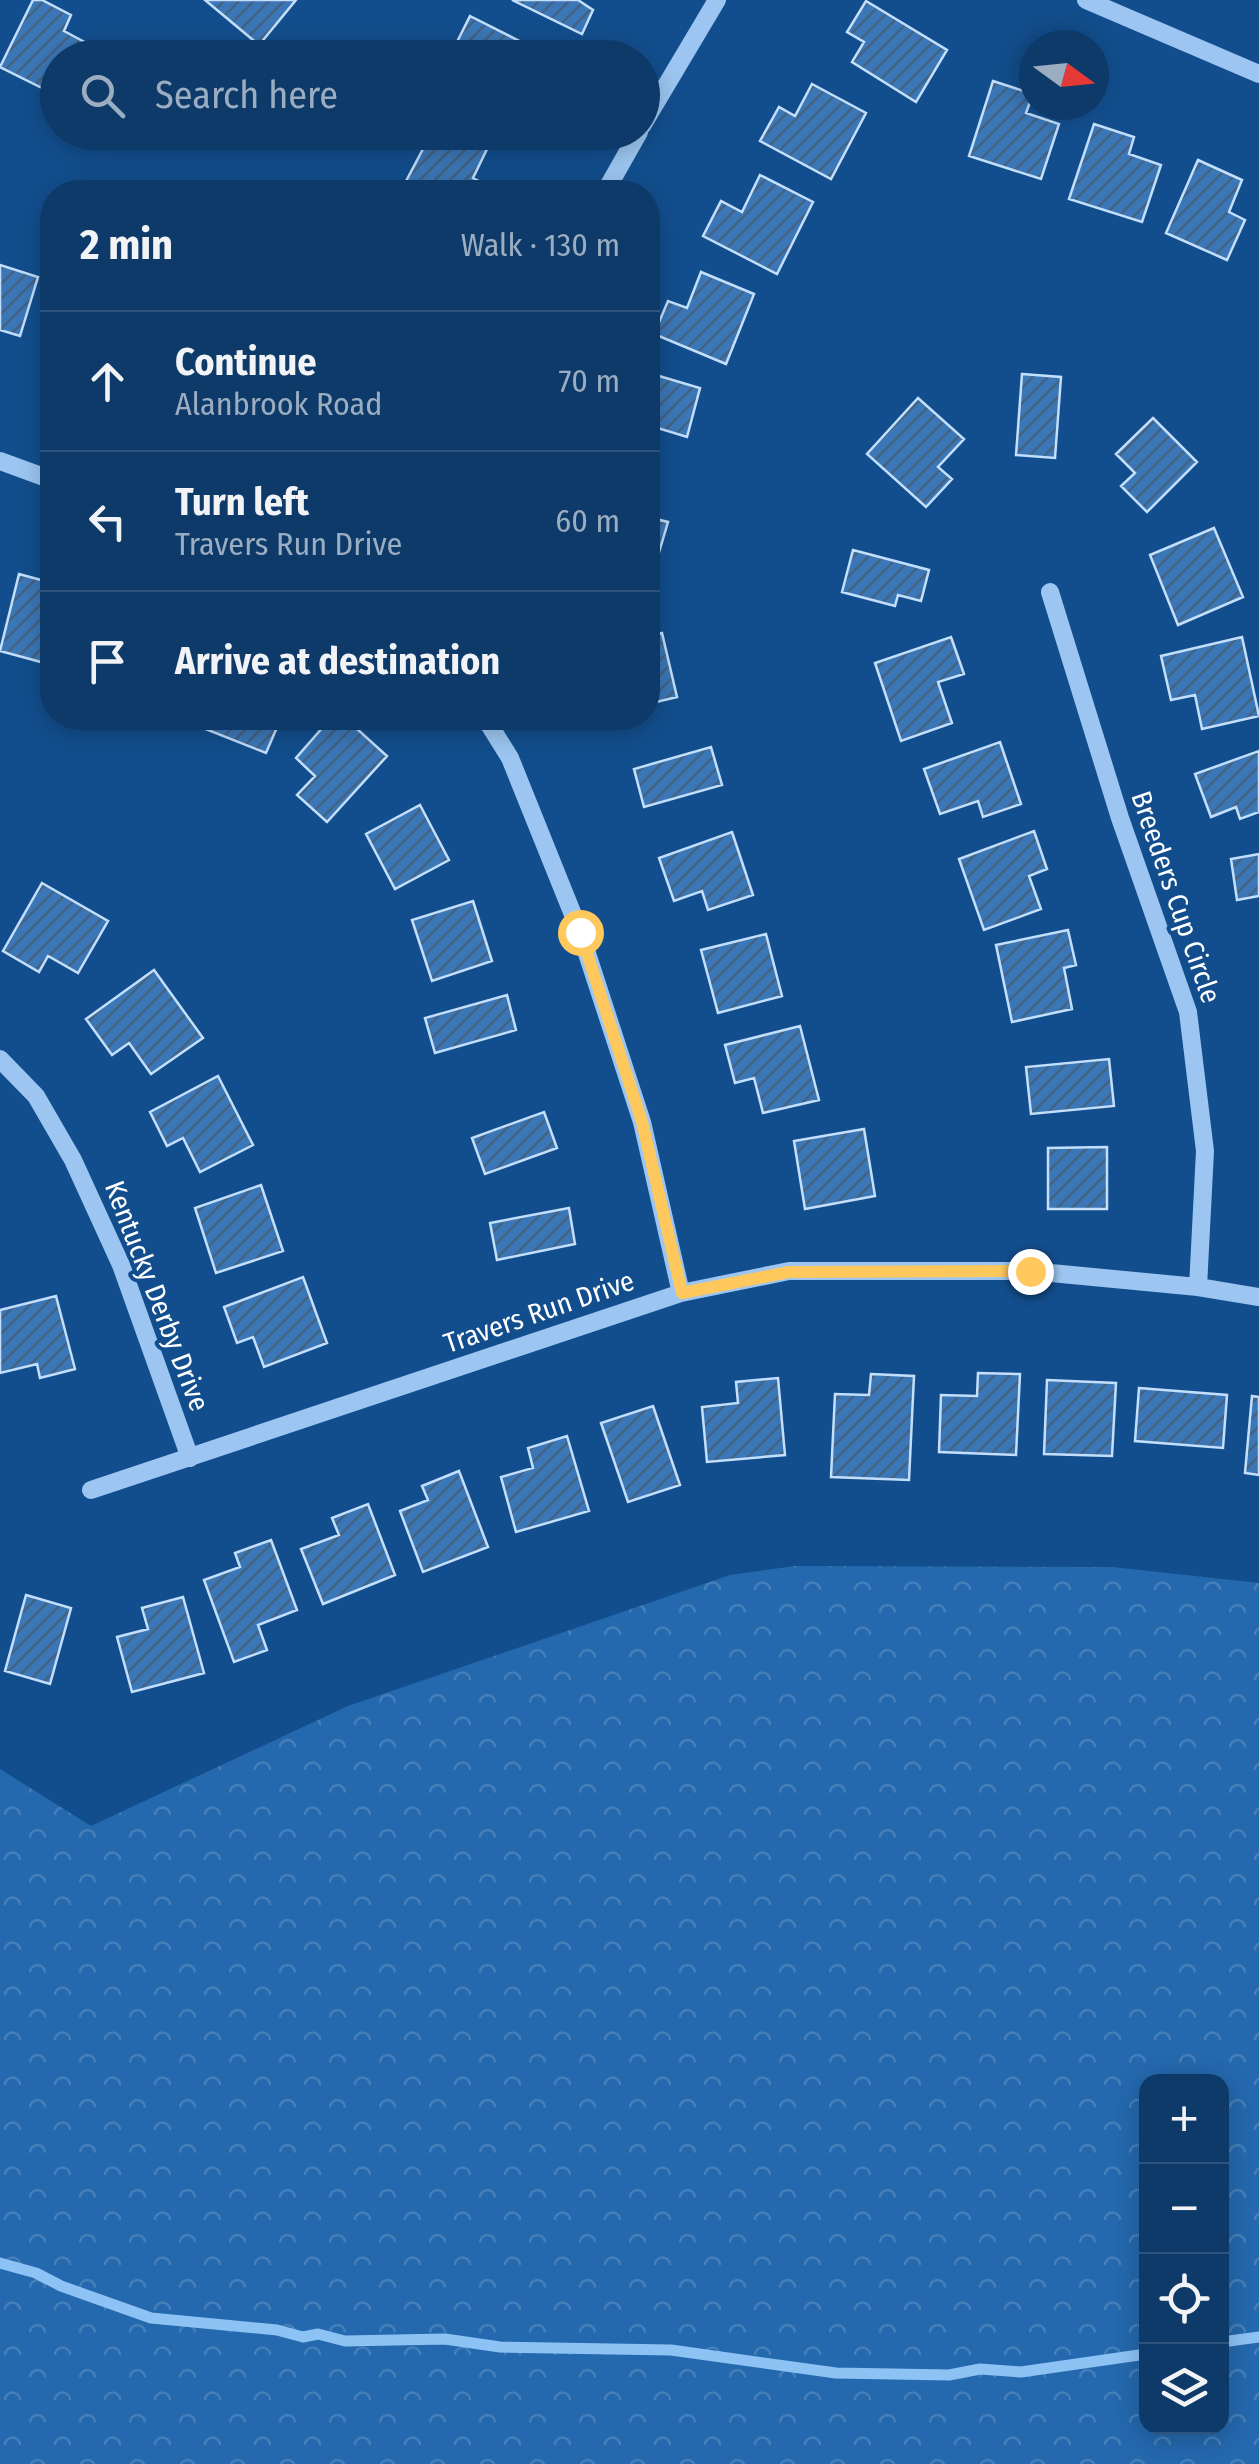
<!DOCTYPE html>
<html lang="en">
<head>
<meta charset="utf-8">
<style>
	body { margin:0; font-family:"Fira Sans Condensed",sans-serif; background:#174170; color:#f1f3f6 }
	.controls { position:absolute; right:30px; bottom:30px; display:grid; overflow:hidden; border-radius:20px; box-shadow:0 5px 25px #0003 }
	.controls button { width:90px; height:90px; display:grid; place-items:center; padding:0; border:0; border-bottom:2px solid #2e547e; background:#0e3a6a; color:#f1f3f6; font:50px sans-serif }
	.compass { position:absolute; left:1019px; top:30px; width:90px; height:90px; border-radius:50%; background:#0e3a6a; box-shadow:0 5px 25px #0003; rotate:105deg }
	.stop { position:absolute; width:30px; height:30px; margin:-22px; border:8px solid #ffc85c; border-radius:50%; background:#fff }
	.stop.end { background:#ffc85c; border-color:#fff; box-shadow:0 2px 10px #0008 }
	.list { margin:0; padding:0; list-style:none }
	h2 { display:flex; justify-content:space-between; align-items:center; height:130px; margin:0; padding:0 40px; font-size:42px }
	h2 small { font-size:32px; font-weight:400; color:#9badc1 }
	.list li { display:grid; grid-template-columns:65px 1fr auto; gap:30px; align-items:center; box-sizing:border-box; height:140px; padding:0 40px; border-top:2px solid #2e547e }
	.list b { display:block; font-size:38px; white-space:nowrap }
	.list p { margin:0; font-size:32px; white-space:nowrap; color:#9badc1 }
	.list em { font-size:32px; font-style:normal; color:#9badc1 }
	.icon { flex:none; width:55px; height:55px; fill:none; stroke:currentColor; stroke-width:2; stroke-linecap:round; stroke-linejoin:round }
	.map { position:relative; flex:none; width:1259px; height:2464px; overflow:hidden }
	.search { position:absolute; background:#0e3a6a; box-shadow:0 5px 25px #0003; left:40px; top:40px; width:620px; height:110px; display:flex; align-items:center; gap:25px; box-sizing:border-box; padding:0 35px; border-radius:55px; color:#9badc1; font-size:38px }
	.panel { position:absolute; background:#0e3a6a; box-shadow:0 5px 25px #0003; left:40px; top:180px; width:620px; height:550px; border-radius:40px }
	.map>svg:first-child { display:block }
	.forest { fill:url(#forest-crowns); fill-rule:evenodd }
	.lines { fill:none; stroke-linecap:round; stroke-linejoin:round }
	.stream { stroke:#8dc2f5; stroke-width:11 }
	.building { fill:url(#building-hatch); stroke:#c3dffc; stroke-width:2.5 }
	.minor { stroke:#9cc6f1; stroke-width:18 }
	.route { stroke:#ffc85c; stroke-width:12 }
	.labels { text-anchor:middle; dominant-baseline:central; stroke-width:8; stroke-linejoin:round; paint-order:stroke }
	.street-label { font-size:28px; fill:#fff; stroke:#124e8d }
</style>
</head>
<body>
<div class="map">
<svg width="1259" height="2464" viewBox="0 0 1259 2464">
	<defs>
		<pattern id="forest-crowns" width="20" height="18" patternUnits="userSpaceOnUse" patternTransform="scale(2.5)"><rect width="20" height="18" fill="#2468ad"/><path d="M2 6a3 3 0 1 1 6 0M12 15a3 3 0 1 1 6 0" fill="none" stroke="#457fb9"/></pattern>
		<pattern id="building-hatch" width="6" height="6" patternUnits="userSpaceOnUse" patternTransform="scale(2.5)"><rect width="6" height="6" fill="#3b77b7"/><path d="M-1 1l2-2M0 6l6-6M5 7l2-2" fill="none" stroke="#446282"/></pattern>
	</defs>
	<rect width="100%" height="100%" fill="#124e8d"/>
	<path class="forest" d="M795,1566L1112,1567L1259,1583V2464H0V1769L91,1826L348,1706L730,1575ZM1146,2082H1222V2426H1146Z"/>
	<g class="lines">
		<path class="stream" d="M0,2263L36,2273L61,2286L151,2318L277,2330L303,2337L318,2334L345,2341L445,2339L500,2347L671,2350L836,2373L949,2375L980,2369L1021,2372L1146,2354
			M1222,2342L1259,2337"/>
	</g>
	<path class="building" d="M33,0H42L71,15L64,31L94,47L89,58H58V96L0,67Z
		M205,0H296L259,45Z
		M512,0H578L593,10L582,34Z
		M866,1L947,50L916,102L852,62L864,42L847,32Z
		M470,16L543,53L541,58H474L478,50L458,40Z
		M210,48L211,58H137V55Z
		M993,81L1033,94L1026,113L1059,124L1041,179L969,156Z
		M812,84L866,113L831,179L760,141L779,107L795,116Z
		M1094,124L1134,137L1129,154L1161,165L1142,222L1069,199Z
		M432,132H460L488,147L473,178L492,188L489,192H418L404,185Z
		M1198,160L1242,180L1229,212L1245,220L1227,260L1166,233Z
		M760,175L813,202L777,274L703,236L721,201L742,212Z
		M0,265L38,277L20,336L0,330Z
		M701,272L754,294L726,364L654,334L668,301L687,308Z
		M649,373L700,388L687,437L648,425Z
		M1022,374L1061,377L1055,458L1016,455Z
		M918,398L964,439L938,467L952,479L926,507L867,454Z
		M1153,418L1197,462L1147,512L1121,486L1135,473L1116,454Z
		M648,517L668,522L650,583H648Z
		M1214,528L1243,597L1178,625L1150,555Z
		M853,550L929,570L921,601L898,595L895,606L842,592Z
		M19,574L52,583V665L0,651Z
		M662,633L677,697L648,704V636Z
		M951,637L964,674L938,682L952,723L901,741L875,663Z
		M1242,637L1259,716L1202,729L1195,695L1171,700L1161,656Z
		M190,718H281L266,753L188,722Z
		M331,718H345L387,756L327,822L297,795L315,776L296,758Z
		M1000,742L1021,804L983,817L978,801L940,814L924,769Z
		M711,747L722,785L644,807L634,769Z
		M1259,751V812L1240,819L1236,807L1211,817L1195,774Z
		M420,805L449,860L395,889L366,834Z
		M1034,831L1047,869L1029,876L1041,909L984,930L959,859Z
		M732,832L753,895L708,910L702,891L674,901L659,858Z
		M1259,854V896L1237,900L1231,859Z
		M42,883L108,921L78,973L48,956L39,972L3,951Z
		M473,901L492,961L432,981L412,920Z
		M1068,930L1076,965L1064,968L1072,1009L1012,1022L996,945Z
		M766,934L782,996L718,1013L701,950Z
		M154,970L203,1038L151,1074L129,1043L112,1055L86,1019Z
		M507,995L516,1030L435,1053L425,1018Z
		M800,1026L819,1100L763,1113L754,1078L735,1083L725,1045Z
		M1109,1059L1114,1106L1031,1114L1026,1067Z
		M218,1076L253,1145L200,1172L183,1138L167,1146L150,1112Z
		M544,1112L557,1148L485,1174L472,1138Z
		M864,1129L875,1196L805,1209L794,1141Z
		M1107,1147V1209H1048V1148Z
		M261,1185L283,1251L216,1273L195,1208Z
		M569,1208L575,1244L497,1260L490,1223Z
		M303,1277L327,1343L264,1367L253,1337L237,1343L224,1307Z
		M56,1296L75,1369L40,1378L37,1364L0,1373V1310Z
		M978,1373L1020,1374L1016,1455L939,1452L941,1395L977,1396Z
		M871,1374L914,1376L909,1480L831,1477L835,1394L869,1395Z
		M778,1378L785,1455L707,1462L702,1407L738,1403L736,1382Z
		M1047,1380L1116,1383L1112,1456L1044,1454Z
		M1139,1388L1227,1395L1223,1448L1135,1441Z
		M1252,1396L1259,1397V1475L1245,1473Z
		M653,1406L680,1485L628,1502L601,1423Z
		M567,1436L589,1511L516,1532L501,1477L533,1468L528,1448Z
		M459,1471L488,1547L423,1572L400,1511L428,1500L422,1486Z
		M368,1504L395,1575L323,1604L301,1549L339,1535L332,1518Z
		M271,1540L297,1610L258,1625L267,1650L234,1662L204,1580L240,1567L235,1553Z
		M26,1595L71,1608L50,1684L5,1671Z
		M183,1597L204,1673L132,1692L117,1637L148,1629L142,1608Z"/>
	<g class="lines">
		<path class="minor" d="M1086,0L1259,74
			M642,126L717,0
			M605,192L639,132
			M0,461L52,480
			M1050,592L1120,818L1188,1012L1205,1151L1198,1287
			M485,718L510,758L580,932L642,1122L681,1293
			M0,1059L36,1096L73,1160L121,1265L190,1458
			M91,1490L681,1293L789,1271H1030L1198,1287L1259,1297"/>
	</g>
	<g class="lines">
		<path class="route" d="M580,932L642,1122L682,1293L789,1272L1030,1271"/>
	</g>
	<g class="labels">
		<g class="street-label">
			<text transform="translate(1176 897) rotate(71)">Breeders Cup Circle</text>
			<text transform="translate(157 1296) rotate(69)">Kentucky Derby Drive</text>
			<text transform="translate(539 1312) rotate(-19)">Travers Run Drive</text>
		</g>
	</g>
</svg>
<div class="controls">
<button>+</button>
<button>−</button>
<button><svg class="icon" aria-label="locate" viewBox="0 0 24 24"><circle cx="12" cy="12" r="6"/><path d="M12 2v4M12 18v4M2 12h4M18 12h4"/></svg></button>
<button><svg class="icon" aria-label="layers" viewBox="0 0 24 24"><path d="M12 4l9 5-9 5-9-5zM3 14l9 5 9-5"/></svg></button>
</div>
<svg class="compass" viewBox="-18 -18 36 36"><path d="M0-13l5 13h-10z" fill="#e53935"/><path d="M0 13l5-13h-10z" fill="#9badc1"/></svg>
<div class="stop" style="left:580px;top:932px"></div>
<div class="stop end" style="left:1030px;top:1271px"></div>
<div class="search"><svg class="icon" aria-label="search" viewBox="0 0 24 24"><circle cx="10" cy="10" r="6"/><path d="M15 15l6 6"/></svg>Search here</div>
<section class="panel">
<h2>2 min<small>Walk · 130 m</small></h2>
<ul class="list">
<li><svg class="icon" aria-label="ahead" viewBox="0 0 24 24"><path d="M12 20V5M6 11l6-6 6 6"/></svg><div><b>Continue</b><p>Alanbrook Road</p></div><em>70 m</em></li>
<li><svg class="icon" aria-label="left" viewBox="0 0 24 24"><path d="M17 20v-9H6M10 6l-5 5 5 5"/></svg><div><b>Turn left</b><p>Travers Run Drive</p></div><em>60 m</em></li>
<li><svg class="icon" aria-label="arrive" viewBox="0 0 24 24"><path d="M6 21V4h12l-3 4 3 4H6"/></svg><div><b>Arrive at destination</b></div></li>
</ul>
</section>
</div>
</body>
</html>
